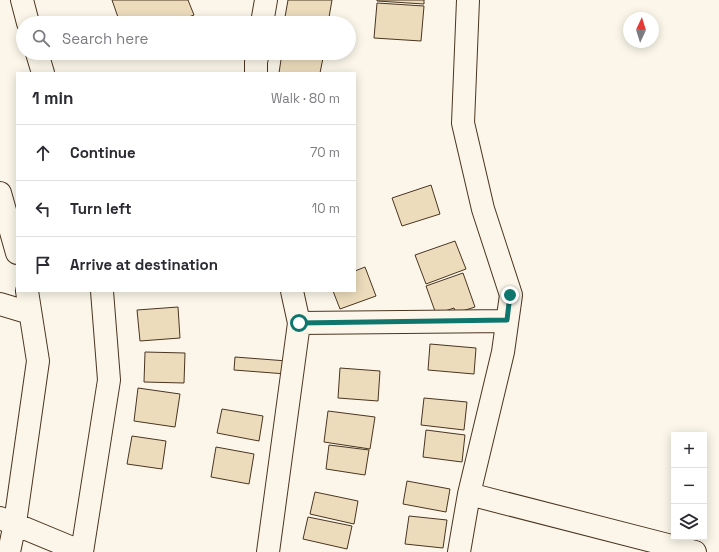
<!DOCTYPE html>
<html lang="en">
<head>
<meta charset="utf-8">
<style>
	body { margin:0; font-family:"Space Grotesk",sans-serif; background:#f7f7f7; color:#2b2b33 }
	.controls { position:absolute; right:12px; bottom:12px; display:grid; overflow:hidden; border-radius:0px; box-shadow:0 2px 10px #0003 }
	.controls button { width:36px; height:36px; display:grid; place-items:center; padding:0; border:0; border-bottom:1px solid #e1e1e2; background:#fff; color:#2b2b33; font:20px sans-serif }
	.compass { position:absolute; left:623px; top:12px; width:36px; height:36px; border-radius:50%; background:#fff; box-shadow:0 2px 10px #0003; rotate:4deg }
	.stop { position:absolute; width:12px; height:12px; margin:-9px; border:3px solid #0f766e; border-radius:50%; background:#fff }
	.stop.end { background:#0f766e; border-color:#fff; box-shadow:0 1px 4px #0008 }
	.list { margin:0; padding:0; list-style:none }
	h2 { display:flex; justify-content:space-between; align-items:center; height:52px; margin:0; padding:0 16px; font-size:17px }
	h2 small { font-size:13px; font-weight:400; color:#7c7c81 }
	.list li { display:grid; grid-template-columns:26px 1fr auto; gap:12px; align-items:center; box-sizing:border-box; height:56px; padding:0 16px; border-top:1px solid #e1e1e2 }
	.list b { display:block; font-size:15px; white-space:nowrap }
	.list em { font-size:13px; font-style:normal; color:#7c7c81 }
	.icon { flex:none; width:22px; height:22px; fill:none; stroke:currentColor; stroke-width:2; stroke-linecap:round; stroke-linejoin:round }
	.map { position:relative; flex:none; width:719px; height:552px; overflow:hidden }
	.search { position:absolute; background:#fff; box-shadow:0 2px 10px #0003; left:16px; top:16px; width:340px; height:44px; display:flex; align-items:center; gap:10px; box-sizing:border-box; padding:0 14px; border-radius:22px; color:#7c7c81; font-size:15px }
	.panel { position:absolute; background:#fff; box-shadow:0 2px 10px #0003; left:16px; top:72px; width:340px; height:220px; border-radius:0px }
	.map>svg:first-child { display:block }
	.building { fill:#ecdcbc; stroke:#4a3520 }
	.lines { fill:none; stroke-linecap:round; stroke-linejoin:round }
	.minor-casing { stroke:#4a3520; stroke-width:24 }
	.minor { stroke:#fbf6e9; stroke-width:22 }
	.route { stroke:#0f766e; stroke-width:5 }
</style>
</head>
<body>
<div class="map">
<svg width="719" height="552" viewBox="0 0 719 552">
	<rect width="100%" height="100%" fill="#fbf6e9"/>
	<path class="building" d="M112,0H188L194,15L173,23H120Z
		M288,0H332L328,23H321L285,17Z
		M377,0H424V4L377,1Z
		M377,3L424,6L421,41L374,38Z
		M282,53H324L320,73H279Z
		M431,185L440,214L402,226L392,198Z
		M455,241L466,269L426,284L415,255Z
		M365,267L376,296L340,309L333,291H355V271Z
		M463,273L475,307L456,313L454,308L436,314L426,286Z
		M178,307L180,338L140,341L137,310Z
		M430,344L476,348L474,374L428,370Z
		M145,352L185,353L184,383L144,382Z
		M235,357L287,361L286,374L234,370Z
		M340,368L380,371L378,401L338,398Z
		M138,388L180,394L175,427L134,421Z
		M424,398L467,402L464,430L421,425Z
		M222,409L263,416L259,441L217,433Z
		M328,411L375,417L370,449L324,442Z
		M426,430L465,435L462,462L423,457Z
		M132,436L166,441L162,469L127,464Z
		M329,445L369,450L365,475L326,469Z
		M216,447L254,454L249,484L211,477Z
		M407,481L450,489L446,512L403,504Z
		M315,492L358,501L354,524L310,514Z
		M409,516L447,520L443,548L405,544Z
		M308,517L352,526L347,549L303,539Z"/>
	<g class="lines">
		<g class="minor-casing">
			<path id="minor" d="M22,0L28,23
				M262,23L266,0
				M37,53L43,73
				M256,73V62L258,53
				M0,193L17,253
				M0,304L30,313
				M299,323L507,321
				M469,494L695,552
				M0,518L82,552
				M9,552L15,523L38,361L27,291
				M82,552L109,380L102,291
				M268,552L299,323L292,291
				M459,552L469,494L503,352L511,295L483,209L463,123L468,0"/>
		</g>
		<use href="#minor" class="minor"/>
	</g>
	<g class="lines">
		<path class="route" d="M299,323L507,320L510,295"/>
	</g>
</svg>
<div class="controls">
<button>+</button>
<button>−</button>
<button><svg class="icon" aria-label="layers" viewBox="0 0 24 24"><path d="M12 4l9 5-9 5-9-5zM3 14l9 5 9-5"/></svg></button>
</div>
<svg class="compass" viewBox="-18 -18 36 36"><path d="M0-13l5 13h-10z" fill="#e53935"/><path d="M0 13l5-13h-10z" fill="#7c7c81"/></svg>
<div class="stop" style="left:299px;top:323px"></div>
<div class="stop end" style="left:510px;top:295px"></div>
<div class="search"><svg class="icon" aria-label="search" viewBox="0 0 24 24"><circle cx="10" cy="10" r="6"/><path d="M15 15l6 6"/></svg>Search here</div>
<section class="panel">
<h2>1 min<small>Walk · 80 m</small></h2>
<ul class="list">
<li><svg class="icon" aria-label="ahead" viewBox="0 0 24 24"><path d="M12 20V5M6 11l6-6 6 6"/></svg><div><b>Continue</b></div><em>70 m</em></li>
<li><svg class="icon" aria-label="left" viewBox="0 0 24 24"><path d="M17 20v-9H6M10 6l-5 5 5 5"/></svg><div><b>Turn left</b></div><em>10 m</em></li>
<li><svg class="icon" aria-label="arrive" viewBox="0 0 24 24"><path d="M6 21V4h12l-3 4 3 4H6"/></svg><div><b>Arrive at destination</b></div></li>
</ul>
</section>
</div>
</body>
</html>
